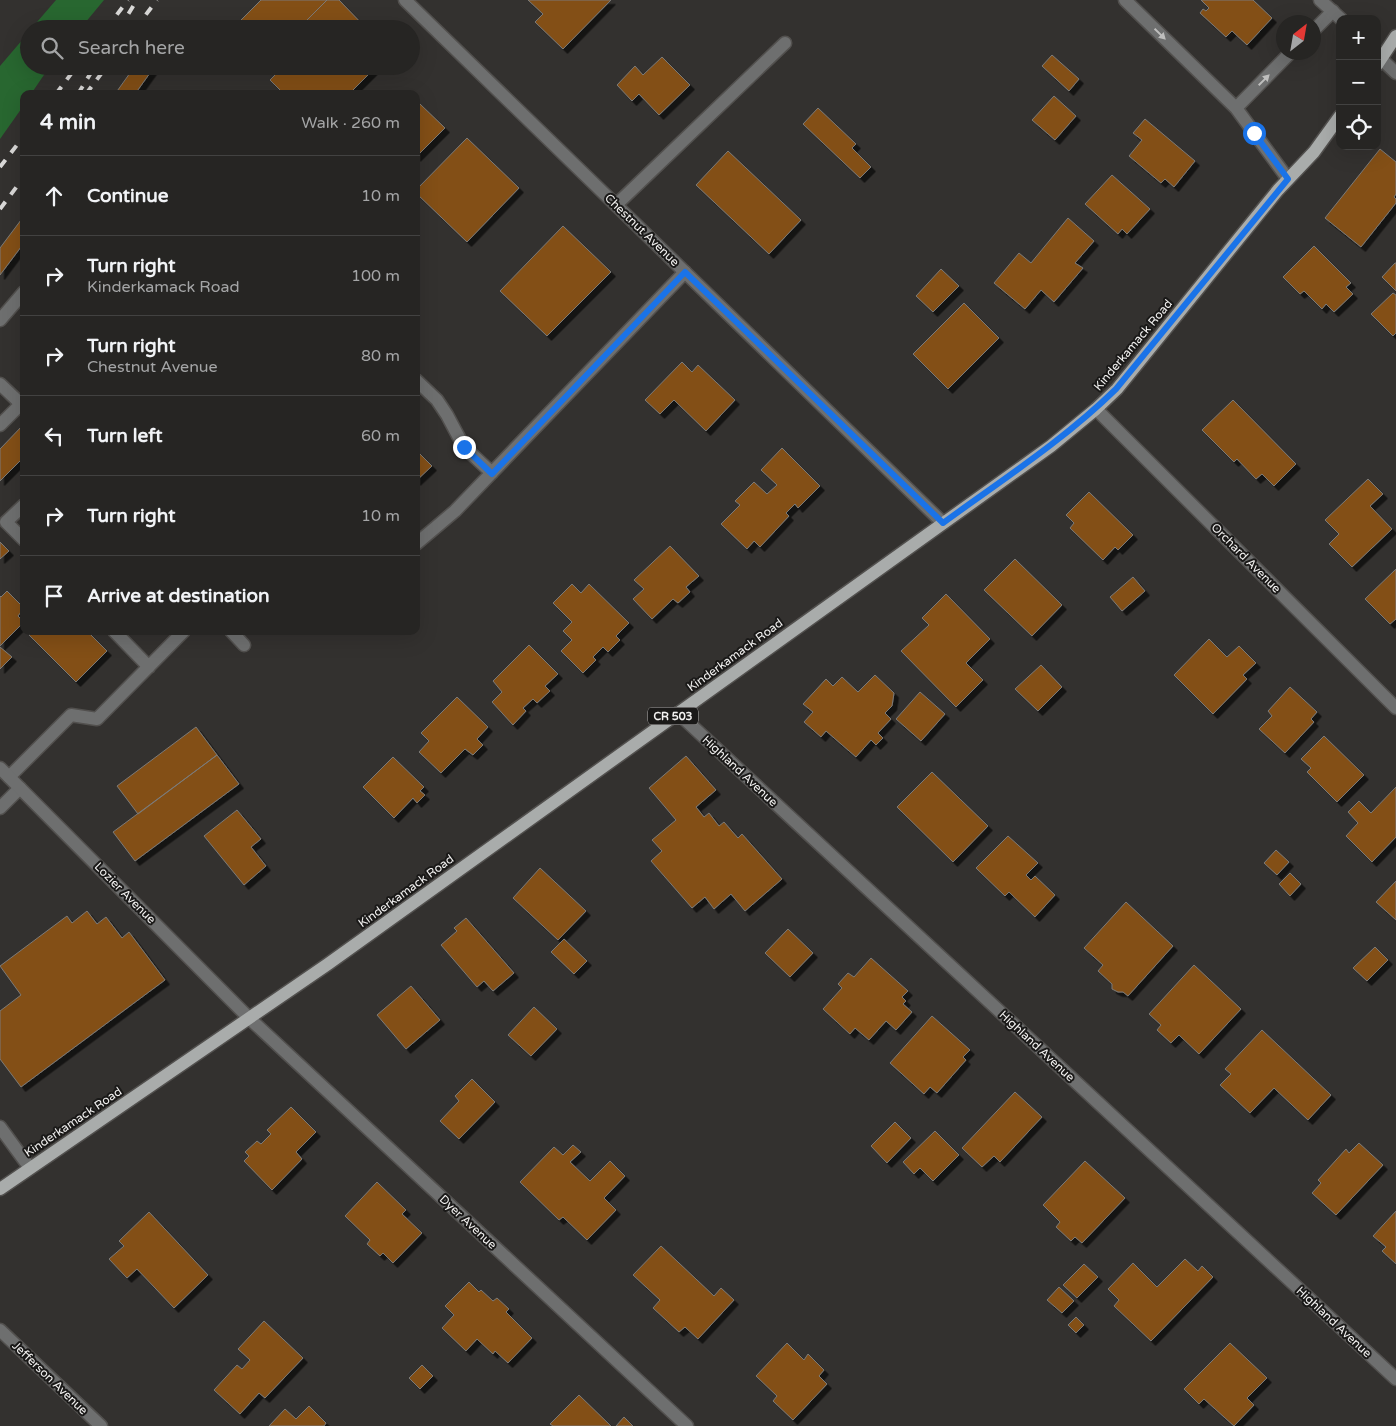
<!DOCTYPE html>
<html lang="en">
<head>
<meta charset="utf-8">
<style>
	body { margin:0; font-family:"Varela Round",sans-serif; background:#323130; color:#f1f3f6 }
	.controls { position:absolute; right:15px; top:15px; display:grid; overflow:hidden; border-radius:10px; box-shadow:0 5px 20px #0002 }
	.controls button { width:45px; height:45px; display:grid; place-items:center; padding:0; border:0; border-bottom:1px solid #424241; background:#262523; color:#f1f3f6; font:25px sans-serif }
	.compass { position:absolute; left:1276px; top:15px; width:45px; height:45px; border-radius:50%; background:#262523; box-shadow:0 5px 20px #0002; rotate:31deg }
	.stop { position:absolute; width:15px; height:15px; margin:-11px; border:4px solid #1a73e8; border-radius:50%; background:#fff }
	.stop.end { background:#1a73e8; border-color:#fff; box-shadow:0 1px 5px #0008 }
	.list { margin:0; padding:0; list-style:none }
	h2 { display:flex; justify-content:space-between; align-items:center; height:65px; margin:0; padding:0 20px; font-size:21px }
	h2 small { font-size:16px; font-weight:400; color:#a4a5a6 }
	.list li { display:grid; grid-template-columns:32px 1fr auto; gap:15px; align-items:center; box-sizing:border-box; height:80px; padding:0 20px; border-top:1px solid #424241 }
	.list b { display:block; font-size:19px; white-space:nowrap }
	.list p { margin:0; font-size:16px; white-space:nowrap; color:#a4a5a6 }
	.list em { font-size:16px; font-style:normal; color:#a4a5a6 }
	.icon { flex:none; width:28px; height:28px; fill:none; stroke:currentColor; stroke-width:2; stroke-linecap:round; stroke-linejoin:round }
	.map { position:relative; flex:none; width:1396px; height:1426px; overflow:hidden }
	.search { position:absolute; background:#262523; box-shadow:0 5px 20px #0002; left:20px; top:20px; width:400px; height:55px; display:flex; align-items:center; gap:12px; box-sizing:border-box; padding:0 18px; border-radius:28px; color:#a4a5a6; font-size:19px }
	.panel { position:absolute; background:#262523; box-shadow:0 5px 20px #0002; left:20px; top:90px; width:400px; height:545px; border-radius:10px }
	.map>svg:first-child { display:block }
	.green { fill:#286730 }
	.building { fill:#834f17; stroke:#7c7a77; filter:url(#shadow) }
	.lines { fill:none; stroke-linecap:round; stroke-linejoin:round }
	.service-casing { stroke:#52504e; stroke-width:15 }
	.minor-casing { stroke:#52504e; stroke-width:15 }
	.primary-casing { stroke:#52504e; stroke-width:15 }
	.service { stroke:#6e6f6f; stroke-width:12 }
	.minor { stroke:#6e6f6f; stroke-width:12 }
	.primary { stroke:#a9acab; stroke-width:12 }
	.rail { stroke:#d9d8d7; stroke-width:4; stroke-dasharray:9 9; stroke-linecap:butt }
	.oneway { fill:#bebebd }
	.route { stroke:#1a73e8; stroke-width:6 }
	.labels { text-anchor:middle; dominant-baseline:central; stroke-width:4; stroke-linejoin:round; paint-order:stroke }
	.shield { fill:#1a1918; stroke:#b2b1b0; stroke-width:1 }
	.shield-label { font-size:11px; font-weight:bold; fill:#f3f2f1 }
	.street-label { font-size:12px; fill:#f3f2f1; stroke:#1a1918 }
</style>
</head>
<body>
<div class="map">
<svg width="1396" height="1426" viewBox="0 0 1396 1426">
	<defs>
		<filter id="shadow"><feDropShadow dx="4.5" dy="4.5" stdDeviation="0" flood-color="#0009"/></filter>
	</defs>
	<rect width="100%" height="100%" fill="#33312f"/>
	<path class="green" d="M56,0H104L80,29H31Z
		M29,32V66H50L31,94H24V105L0,139V66Z"/>
	<path class="building" d="M261,0H327L298,29H232Z
		M327,0H339L367,29H298Z
		M528,0H611L563,49L535,22L543,14Z
		M1201,0H1253L1272,18L1247,45L1232,31L1226,37L1200,13L1203,9L1206,11L1209,8Z
		M1052,55L1079,79L1069,91L1042,66Z
		M662,57L690,85L659,115L639,94L632,101L617,85L635,66L643,75Z
		M135,66H155L135,94H115Z
		M272,66H377L349,94H284L270,80L278,72Z
		M1054,96L1076,116L1055,140L1032,120Z
		M420,104L445,128L416,157V108Z
		M818,108L856,144L852,148L871,167L860,178L803,124Z
		M1145,119L1195,161L1174,187L1165,179L1161,183L1129,156L1142,140L1133,133Z
		M467,138L519,188L467,242L416,193V190Z
		M1380,149L1396,162V194L1394,197L1396,199V203L1361,247L1325,218Z
		M728,151L801,220L769,254L696,185Z
		M1112,175L1150,209L1127,234L1122,229L1118,234L1085,204Z
		M24,216V243L0,275V248Z
		M1068,218L1094,241L1075,263L1083,268L1054,302L1041,290L1025,309L994,283L1019,253L1031,263Z
		M563,226L611,272L547,336L500,291Z
		M1314,246L1351,283L1346,287L1353,294L1334,312L1326,304L1322,309L1304,291L1300,294L1283,277Z
		M1395,263H1396V291L1382,277Z
		M941,269L959,286L933,312L916,296Z
		M1393,293L1396,295V333L1393,336L1371,314Z
		M964,303L999,338L948,389L913,354Z
		M682,362L692,372L698,365L735,400L706,431L674,400L660,414L645,400Z
		M1233,400L1296,464L1274,486L1262,474L1256,479L1237,459L1234,462L1202,430Z
		M24,424V457L0,481V449Z
		M782,448L820,486L798,508L795,504L786,513L789,516L760,547L754,541L747,549L721,524L740,505L735,501L754,482L767,494L777,485L761,470Z
		M416,450L432,466L416,481Z
		M1368,479L1383,494L1370,506L1392,529L1352,567L1329,544L1339,534L1325,520Z
		M1089,492L1133,535L1118,550L1115,547L1103,560L1070,528L1074,523L1066,515Z
		M0,542L9,551L0,559Z
		M670,546L699,576L686,587L690,592L678,603L673,599L652,619L633,599L644,589L634,580Z
		M1015,559L1062,605L1032,636L984,590Z
		M1396,569V619L1390,624L1365,599Z
		M1133,577L1145,591L1122,611L1110,597Z
		M572,584L581,593L589,584L629,623L616,636L620,640L608,652L603,647L593,657L596,660L583,673L561,651L572,640L563,631L572,622L553,603Z
		M7,591L24,608L18,616L24,622L0,646V596L1,597Z
		M946,594L990,639L966,663L983,680L956,707L901,651L929,625L922,618Z
		M33,631H87L107,651L76,682L29,635Z
		M1209,639L1227,657L1239,646L1256,663L1243,675L1247,679L1213,714L1174,675Z
		M529,645L558,674L545,686L550,691L537,703L533,699L523,708L526,711L513,725L492,702L502,692L493,681Z
		M0,647L12,657L0,669Z
		M1041,665L1062,687L1038,711L1015,689Z
		M875,675L894,693L892,706L885,713L891,719L878,733L883,738L876,745L871,740L856,757L826,731L821,737L804,722L813,712L803,704L826,679L833,686L842,677L858,692Z
		M1290,687L1317,712L1311,719L1314,722L1285,753L1259,729L1272,716L1268,711Z
		M920,692L945,714L921,741L896,719Z
		M457,697L488,727L477,739L483,745L473,755L465,749L441,773L419,752L429,741L421,733Z
		M196,727L217,755L138,814L117,786Z
		M1324,736L1364,775L1337,802L1307,772L1311,768L1301,759Z
		M217,755L239,784L135,861L113,832Z
		M686,756L716,790L696,807L704,817L709,813L719,826L724,822L738,838L742,834L782,879L745,911L731,894L714,909L705,897L692,908L651,861L662,851L652,840L676,820L649,788Z
		M393,757L424,787L420,791L425,795L417,803L413,798L394,818L363,787Z
		M932,772L988,826L953,862L897,807Z
		M1396,787V837L1372,862L1346,836L1358,823L1348,812L1359,801L1371,813Z
		M237,810L261,839L251,847L266,866L244,885L204,836Z
		M1008,836L1038,863L1026,875L1031,880L1035,876L1055,895L1035,917L1009,892L1005,896L976,868Z
		M1276,850L1289,862L1277,875L1264,863Z
		M540,868L586,911L558,940L513,898Z
		M1290,873L1301,884L1290,896L1279,884Z
		M1396,881V920L1376,902Z
		M1126,902L1173,946L1128,996L1123,992H1118L1112,989V984L1098,971L1103,965L1084,948Z
		M87,911L97,924L106,917L122,938L129,932L165,980L21,1087L0,1059V1011L21,995L0,966L67,916L72,923Z
		M466,918L514,973L493,991L484,981L477,987L441,945L457,931L454,928Z
		M788,929L813,953L790,977L765,953Z
		M564,939L587,961L574,974L551,952Z
		M1375,947L1388,960L1367,981L1353,968Z
		M871,958L908,991L902,997L906,1001L903,1004L912,1012L896,1030L886,1021L869,1040L855,1028L850,1034L823,1009L842,988L838,984L848,973L854,977Z
		M1194,965L1241,1009L1199,1054L1179,1035L1171,1043L1157,1030L1161,1025L1149,1014Z
		M411,986L440,1020L406,1049L377,1015Z
		M534,1007L557,1029L531,1056L508,1035Z
		M932,1016L970,1050L963,1057L966,1060L937,1093L930,1087L924,1094L890,1063Z
		M1262,1030L1331,1095L1308,1120L1274,1088L1250,1113L1220,1085L1231,1074L1225,1069Z
		M472,1079L495,1102L459,1139L440,1121L459,1101L455,1096Z
		M1015,1092L1042,1117L1000,1162L994,1156L982,1167L962,1148Z
		M291,1107L316,1132L296,1152L302,1159L272,1190L244,1161L249,1156L245,1152L257,1141L261,1144L271,1134L267,1130Z
		M895,1122L911,1138L887,1163L871,1146Z
		M935,1131L959,1155L933,1181L920,1168L914,1174L903,1162Z
		M1359,1143L1383,1165L1336,1215L1312,1193L1321,1183L1318,1180L1346,1149L1349,1153Z
		M573,1145L581,1152L570,1162L590,1181L610,1161L625,1176L604,1198L616,1210L587,1240L563,1217L559,1220L520,1182L554,1147L563,1155Z
		M1085,1161L1125,1198L1082,1243L1075,1237L1071,1241L1056,1227L1060,1222L1043,1205Z
		M377,1182L406,1210L402,1214L422,1233L393,1263L383,1253L380,1256L367,1244L370,1240L345,1216Z
		M1396,1211V1264L1382,1251L1386,1247L1373,1236Z
		M149,1212L208,1275L174,1308L137,1269L127,1278L109,1259L124,1246L119,1241Z
		M661,1246L714,1296L721,1288L734,1300L698,1339L685,1327L679,1332L653,1308L660,1300L633,1275Z
		M1185,1259L1198,1271L1202,1266L1213,1277L1151,1341L1114,1306L1119,1300L1108,1289L1133,1263L1157,1287Z
		M1084,1264L1098,1277L1077,1298L1063,1285Z
		M469,1282L479,1292L481,1290L493,1301L497,1298L509,1309L506,1312L532,1338L508,1363L495,1351L493,1354L477,1339L466,1351L442,1328L454,1315L445,1306Z
		M1059,1287L1074,1301L1062,1313L1047,1300Z
		M1076,1317L1084,1325L1076,1333L1068,1325Z
		M264,1321L303,1358L265,1398L259,1393L240,1414L214,1390L237,1365L242,1369L250,1360L238,1349Z
		M787,1343L804,1360L808,1354L824,1370L819,1376L827,1384L793,1420L773,1401L777,1396L756,1376Z
		M1230,1343L1267,1378L1247,1398L1254,1405L1234,1426L1204,1399L1199,1404L1184,1389Z
		M422,1365L433,1376L420,1389L409,1378Z
		M579,1395L611,1426H553L550,1424Z
		M309,1406L326,1423L324,1426H269L285,1409L296,1419Z
		M624,1417L633,1426H616Z"/>
	<g class="lines">
		<g class="service-casing">
			<path id="service" d="M1125,0L1236,108L1288,179
				M1314,30L1333,11
				M1236,108L1291,52
				M616,205L785,43
				M0,320L24,292
				M416,380L437,400L447,415L464,447L492,473
				M0,384L21,404
				M0,425L24,401
				M24,505L6,522L24,540
				M416,544L455,511L685,272
				M114,631L149,667
				M231,631L244,645
				M9,777L71,715L97,719L184,631
				M0,808L20,788
				M0,1127L30,1168"/>
		</g>
		<g class="minor-casing">
			<path id="minor" d="M405,0L943,523
				M1320,0L1341,19
				M1377,55L1396,73
				M1096,409L1396,708
				M678,713L1396,1379
				M0,768L249,1018L687,1426
				M0,1330L101,1426"/>
		</g>
		<g class="primary-casing">
			<path id="primary" d="M1377,65L1396,36
				M0,1189L328,964L1051,446L1096,409L1117,389L1278,190L1314,152L1340,116"/>
		</g>
		<use href="#service" class="service"/>
		<use href="#minor" class="minor"/>
		<use href="#primary" class="primary"/>
		<path class="rail" d="M106,29L128,0
			M119,29L137,0
			M135,29L157,0
			M56,94L77,66
			M78,94L95,66
			M86,94L107,66
			M0,167L24,136
			M0,209L24,177"/>
	</g>
	<defs><path id="oneway-solid" d="M-6-.8H1V-3.2L6.5 0L1 3.2V.8H-6Z" transform="scale(1.25)"/></defs>
	<g class="oneway">
		<use href="#oneway-solid" transform="translate(1160 34) rotate(44)"/>
		<use href="#oneway-solid" transform="translate(1264 80) rotate(-45)"/>
	</g>
	<g class="lines">
		<path class="route" d="M464,447L492,474L685,272L943,523C1002,480 1064,440 1116,389L1288,179L1254,133"/>
	</g>
	<g class="labels">
		<rect class="shield" x="648" y="707.5" width="50" height="17" rx="4"/>
		<g class="shield-label">
			<text x="673" y="716">CR 503</text>
		</g>
		<g class="street-label">
			<text transform="translate(642 230) rotate(44)">Chestnut Avenue</text>
			<text transform="translate(1133 345) rotate(-50)">Kinderkamack Road</text>
			<text transform="translate(1246 558) rotate(45)">Orchard Avenue</text>
			<text transform="translate(735 655) rotate(-36)">Kinderkamack Road</text>
			<text transform="translate(740 771) rotate(43)">Highland Avenue</text>
			<text transform="translate(406 891) rotate(-36)">Kinderkamack Road</text>
			<text transform="translate(125 893) rotate(45)">Lozier Avenue</text>
			<text transform="translate(1037 1046) rotate(43)">Highland Avenue</text>
			<text transform="translate(73 1122) rotate(-34)">Kinderkamack Road</text>
			<text transform="translate(468 1222) rotate(43)">Dyer Avenue</text>
			<text transform="translate(1334 1322) rotate(43)">Highland Avenue</text>
			<text transform="translate(50 1378) rotate(44)">Jefferson Avenue</text>
		</g>
	</g>
</svg>
<div class="controls">
<button>+</button>
<button>−</button>
<button><svg class="icon" aria-label="locate" viewBox="0 0 24 24"><circle cx="12" cy="12" r="6"/><path d="M12 2v4M12 18v4M2 12h4M18 12h4"/></svg></button>
</div>
<svg class="compass" viewBox="-18 -18 36 36"><path d="M0-13l5 13h-10z" fill="#e53935"/><path d="M0 13l5-13h-10z" fill="#a4a5a6"/></svg>
<div class="stop" style="left:1254px;top:133px"></div>
<div class="stop end" style="left:464px;top:447px"></div>
<div class="search"><svg class="icon" aria-label="search" viewBox="0 0 24 24"><circle cx="10" cy="10" r="6"/><path d="M15 15l6 6"/></svg>Search here</div>
<section class="panel">
<h2>4 min<small>Walk · 260 m</small></h2>
<ul class="list">
<li><svg class="icon" aria-label="ahead" viewBox="0 0 24 24"><path d="M12 20V5M6 11l6-6 6 6"/></svg><div><b>Continue</b></div><em>10 m</em></li>
<li><svg class="icon" aria-label="right" viewBox="0 0 24 24"><path d="M7 20v-9h11M14 6l5 5-5 5"/></svg><div><b>Turn right</b><p>Kinderkamack Road</p></div><em>100 m</em></li>
<li><svg class="icon" aria-label="right" viewBox="0 0 24 24"><path d="M7 20v-9h11M14 6l5 5-5 5"/></svg><div><b>Turn right</b><p>Chestnut Avenue</p></div><em>80 m</em></li>
<li><svg class="icon" aria-label="left" viewBox="0 0 24 24"><path d="M17 20v-9H6M10 6l-5 5 5 5"/></svg><div><b>Turn left</b></div><em>60 m</em></li>
<li><svg class="icon" aria-label="right" viewBox="0 0 24 24"><path d="M7 20v-9h11M14 6l5 5-5 5"/></svg><div><b>Turn right</b></div><em>10 m</em></li>
<li><svg class="icon" aria-label="arrive" viewBox="0 0 24 24"><path d="M6 21V4h12l-3 4 3 4H6"/></svg><div><b>Arrive at destination</b></div></li>
</ul>
</section>
</div>
</body>
</html>
